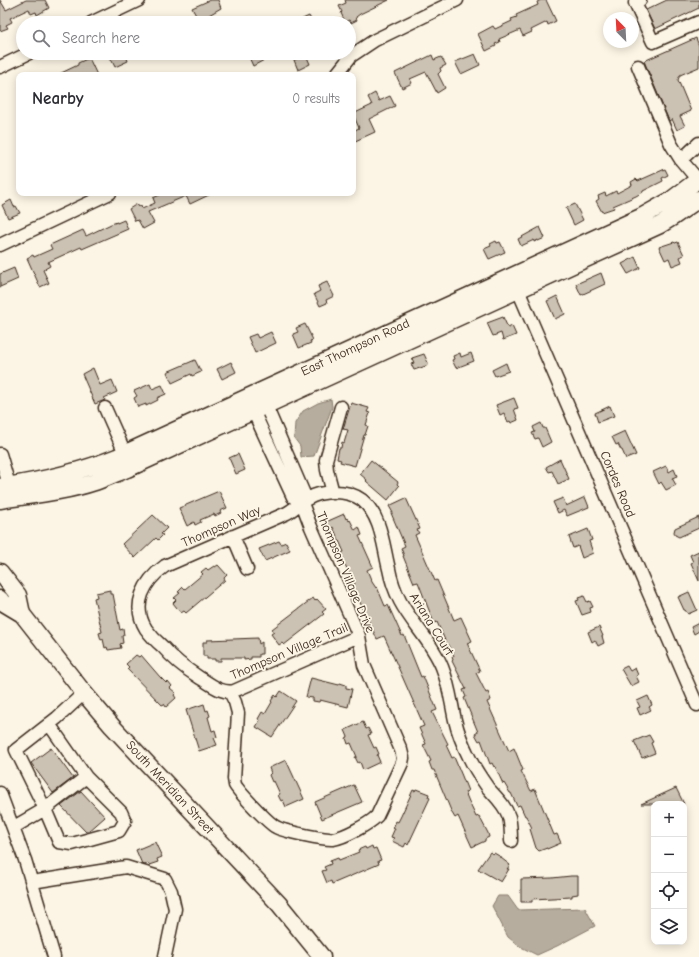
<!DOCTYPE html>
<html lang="en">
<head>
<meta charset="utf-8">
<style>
	body { margin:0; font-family:"Comic Neue",sans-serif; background:#f2f2f3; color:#2b2b33 }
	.controls { position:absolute; right:12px; bottom:12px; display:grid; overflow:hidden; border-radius:8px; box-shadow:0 2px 10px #0003 }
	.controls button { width:36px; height:36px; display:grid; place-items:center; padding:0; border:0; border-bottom:1px solid #e1e1e2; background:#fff; color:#2b2b33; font:20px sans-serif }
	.compass { position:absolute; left:603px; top:12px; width:36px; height:36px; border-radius:50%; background:#fff; box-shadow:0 2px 10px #0003; rotate:336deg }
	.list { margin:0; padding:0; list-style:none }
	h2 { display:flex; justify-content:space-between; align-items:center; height:52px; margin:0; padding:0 16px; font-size:17px }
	h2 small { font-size:13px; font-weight:400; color:#7c7c81 }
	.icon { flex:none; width:22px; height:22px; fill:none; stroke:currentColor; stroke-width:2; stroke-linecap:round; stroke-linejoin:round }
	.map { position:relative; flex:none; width:699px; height:957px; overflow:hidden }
	.search { position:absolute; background:#fff; box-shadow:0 2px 10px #0003; left:16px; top:16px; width:340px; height:44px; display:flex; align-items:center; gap:10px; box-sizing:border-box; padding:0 14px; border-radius:22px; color:#7c7c81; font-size:15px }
	.panel { position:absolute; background:#fff; box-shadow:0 2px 10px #0003; left:16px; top:72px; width:340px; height:124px; border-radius:8px }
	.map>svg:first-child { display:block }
	.water { fill:#b7ad9e; stroke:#85796b }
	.building { fill:#ccc2b3; stroke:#3b2a1e }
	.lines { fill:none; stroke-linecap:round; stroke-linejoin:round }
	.minor-casing { stroke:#3b2a1e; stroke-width:15 }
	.major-casing { stroke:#3b2a1e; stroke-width:19 }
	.minor { stroke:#fcf5e5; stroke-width:12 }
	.major { stroke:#fcf5e5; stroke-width:16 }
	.labels { text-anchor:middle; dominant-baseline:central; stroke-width:3.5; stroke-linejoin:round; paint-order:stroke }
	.street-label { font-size:13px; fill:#3b2a1e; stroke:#fcf5e5 }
</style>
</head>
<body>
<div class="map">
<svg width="699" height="957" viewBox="0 0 699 957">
	<rect width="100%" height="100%" fill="#fcf5e5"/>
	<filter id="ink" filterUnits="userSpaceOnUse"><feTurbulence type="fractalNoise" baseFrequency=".025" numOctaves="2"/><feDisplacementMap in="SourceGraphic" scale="8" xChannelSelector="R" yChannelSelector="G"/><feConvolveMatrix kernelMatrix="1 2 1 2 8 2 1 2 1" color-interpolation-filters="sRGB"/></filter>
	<g filter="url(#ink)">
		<path class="water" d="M331,399L332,407L314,456L301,457L300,446L294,438L295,423L303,411L318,403Z
			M498,896H508L518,910L585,908L595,926L557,946L537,955L519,946L508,937L492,906Z"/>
		<path class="building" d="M0,0L6,10L26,0H45L49,8L37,15L36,12L31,14L29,9L10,18L12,22L6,25L8,28L0,31Z
			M210,0H218L221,8L209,15L211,19L204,23H200L192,8Z
			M345,0H389L360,14L356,17L357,20L351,23L349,20L345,22L341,13L342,12L339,6L346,3Z
			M541,0H546L556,21L548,25L547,22L531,30L532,32L523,36L520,30L499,39L500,42L495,44L496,46L486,51L478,34L493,26L495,29L512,21L511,19L517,17L516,15L538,5L537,2Z
			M667,0H699V8L655,29L646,10Z
			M309,16L313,23H294Z
			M696,38L699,46V67L680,75L678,80L691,111L680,116L685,126L677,130L672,119L669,121L644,61Z
			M108,53H125L128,61L115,67Z
			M252,53H266L268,58L253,66L248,55Z
			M475,54L480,65L461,74L455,62Z
			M306,55L310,64L298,70L294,60Z
			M432,55L434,60L441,57L446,65L440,68L441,71L438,74L445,88L437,93L426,72L410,79L412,83L402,88L395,73Z
			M89,58L97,75H57L78,65V63Z
			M375,93L379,101L390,96L395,106L369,119L375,132L353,142V131L359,128L353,114L372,105L368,97Z
			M665,169L668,175L662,178L663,181L643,191V192L636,196L613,206L614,208L602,212L596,201L599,199L598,196L605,193L606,196L616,191L617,193L632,185L631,182L636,179L638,181Z
			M164,193H213L190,204L186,196L148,212L154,223L143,229L138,220L135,221L129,209L137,204L139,207L141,206L142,209L155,203L153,198Z
			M11,200L14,207L16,206L20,213L8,218L2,205Z
			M575,204L583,220L574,225L566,208Z
			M124,220L128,229L82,249L81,247L48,262L50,266L43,270L49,283L40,287L27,258L33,255L34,257L52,249L50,245L83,230L86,236L111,224L117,222V223Z
			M540,227L545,238L538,241V240L534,242V240L521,246L518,239Z
			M496,241L497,243L500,242L505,252L489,259L484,249L491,246L490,244Z
			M674,242L675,243L678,242L684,255L680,257L682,262L672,266L669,258L665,260L659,247Z
			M635,257L640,268L628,274L622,264Z
			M14,268L18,279L0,287V274Z
			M601,273L605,284L581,295L576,284Z
			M327,282L334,296L326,300L327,303L320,306L314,294L320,291L318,286Z
			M557,296L565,314L555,319L547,301Z
			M503,317L508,328L512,326L516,335L503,340L501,333L493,336L487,323Z
			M305,324L313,340L310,341L311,343L299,348L293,334L298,332L296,328Z
			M271,332L276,343L255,353L248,337L256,334L258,338Z
			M460,353L461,357L471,353L474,361L456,368L452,360L454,359L453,356Z
			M424,354L429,365L414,370L411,364L414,363L412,358Z
			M195,360L201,372L192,376L191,374L172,383L167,372Z
			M231,362L236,372L222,379L217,369Z
			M506,363L509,371L495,376L492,370Z
			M93,368L100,385L112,380L117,392L104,398L105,400L95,404L82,374Z
			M150,384L152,389L162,385L166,394L157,398L158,400L146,406V404L138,407L134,398L137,396L134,391Z
			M514,398L518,408L514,409L518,420L511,423L510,421L508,422L504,413L500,415L496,405Z
			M351,403L369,408L367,412L370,413L366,425L368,426L365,435H364L355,466L340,462L341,460L337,459L339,448H341L342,442L344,443L348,430L343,429Z
			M610,406L614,416L598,422L595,413Z
			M541,423L543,428H545L551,442L542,447L538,438L535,439L532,433L535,432L533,427Z
			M625,431L636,455L626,459L622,450H621L618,444L616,445L612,437Z
			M238,454L245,470L236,474L229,458Z
			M560,459L569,479L558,484L552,471L549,472L546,467Z
			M371,460L398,482L397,484L399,486L388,500L366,481L367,480L360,474Z
			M666,466L669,472L674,469L677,476L672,478L676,485L666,490L661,482L659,484L653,472Z
			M219,491L227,508L220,511L221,513L215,516L214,514L200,520L201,522L195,525L194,522L187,526L179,508Z
			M585,497L589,507L567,516L564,510L558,513L553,502L563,498L566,506Z
			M406,498L420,529L417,530L419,533L415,535L435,581L437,580L454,620L461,617L472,641L467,643L480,671L476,673L486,693L488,692L491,700L487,702L509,751L514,748L523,770L521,771L531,791L535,789L554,835L557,834L561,843L547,849V848L539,851L536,848L530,829L532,828L526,816H525L520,805L517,806L511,793H510L504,783L503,784L495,766L494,767L492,763L490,764L481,740L479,741L475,734L478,732L464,698L466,697L463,690L466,689L452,661L453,660L452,657L454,656L449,645H447L437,622L434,623L418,582L414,583L403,556H404L401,548L405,546L391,513H393L389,506Z
			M344,514L346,519L347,518L349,521L350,520L355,530L359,527L362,535L359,536L373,567L367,570L372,582L376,588L377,587L385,606L388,605L402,636L404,635L421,677L423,676L437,710L432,712L448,744L446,745L452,758L454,757L462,776L468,791L465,792L470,804L476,817L479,816L488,833L489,837L485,839V841L472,847L458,816L455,818L452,813L434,770H432L429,762L431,761L423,745L426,744L419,728L424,726L402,676L384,636L377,639L352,585L355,584L342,559L340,553L344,552L333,527L330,529L326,522Z
			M153,515L167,528L161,534L163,535L158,540L156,538L135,558L122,544Z
			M699,517V528L679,537L675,535L674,532L675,528Z
			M588,529L592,540L589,541L593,553L582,558L578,546L573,548L569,537Z
			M279,541L281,544L286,542L290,550L265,561L259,549Z
			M699,551V581L691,563L693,562L690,555Z
			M218,565L227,575L224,578L225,580L186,613L184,611L181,613L173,603L176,600L174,598L180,593L178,592L183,587L185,589L203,574L201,572L206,568L208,570L214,566L215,567Z
			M110,590V594H113L120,630L123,629L124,635L122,636L123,643L120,644L121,648L108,650L107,647L105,648L103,639L101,640L99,633L102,632L94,598L97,597L96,593Z
			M689,592L697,610L688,614L685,610H684L678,597Z
			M584,596L587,602L590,601L593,607L590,608L591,612L582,615L576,601L579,600L578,598Z
			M313,598L315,601L317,599L326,609L322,612L324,614L284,645L282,643L279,645L271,634L274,632L272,629Z
			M699,623V631L694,634L691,627Z
			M599,627L603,636H602L604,643L598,646L595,640L592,642L588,632Z
			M258,638L259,644L262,642V654H259V657H251V659L244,660V658H221V661H215V659H207V656H203V642H207V640Z
			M136,655L139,657L141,655L160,677L166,683L168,681L172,686L170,688L176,693L174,695L176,698L166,707L164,704L162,705L127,669L129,667L126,664Z
			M627,666L630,671L635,668L638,675L636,676L639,682L631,686L621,669Z
			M311,678L339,685L340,683L346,685V688L352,689L348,707L320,700L319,702L313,701V698L306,697Z
			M281,691L296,701L272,737L256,727L260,720L258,719L262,712L265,714L272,702L271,701L275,695L277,697Z
			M648,696L652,705L649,707L651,710L640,715L637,708L640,707L637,701Z
			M204,704L206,711L208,710L210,716L208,717L212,731L215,730L217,737L214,738L217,745L199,751L186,710Z
			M363,722L366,729L368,728L371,734L368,735L374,748L376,747L379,754L377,755L380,762L363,770L360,762L358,763L355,757H357L351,743L348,744L346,738L348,737L345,730Z
			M649,735L653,742L651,743L655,753L642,758L634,741Z
			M51,748L73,778L53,793L31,763Z
			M286,760L304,799L286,807L283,800L281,801L278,795L280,794L274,781L272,782L269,775L271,773L269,768Z
			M354,785L362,802L322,819L315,802Z
			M676,788L684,804H641Z
			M416,789L429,794L428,797L430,798L408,845L406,843L404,847L392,841L394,838L391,837L395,828H393L396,821L398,822L401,816L413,790L415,791Z
			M81,791L105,817L88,832H86L61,806Z
			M155,842L162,857L157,859L158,862L149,865L148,863L145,865L142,864L136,850Z
			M372,846L373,849L376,848L381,860L378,861L379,864L332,884L331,881L327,883L322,871L326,870L324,867L331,864L330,861L338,858L339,860L359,852L358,850L365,847L366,849Z
			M490,852L493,854L494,853L501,857V858L510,865L507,869H509L501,882L478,869Z
			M571,876H578V894L572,895V897L532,899V902H521V879L552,878Z"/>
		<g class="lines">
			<g class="minor-casing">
				<path id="minor" d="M640,0L635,3L653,42L699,22
					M91,23L139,0
					M638,66L671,144L681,160L698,180
					M0,67L29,53
					M336,75L351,56L375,40L457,0
					M681,160L699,143
					M0,245L110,193
					M515,283L697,705L699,704
					M263,399L304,494L302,503
					M105,408L125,453
					M0,454L9,485
					M333,493L327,470L326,460L341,407
					M233,536L247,569
					M359,636L234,691C221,694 211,684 200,678C186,669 174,660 163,647C157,642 151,636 146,629C131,605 144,581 165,566L287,513C294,509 300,503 307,499C322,490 347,489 362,500C382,517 383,546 389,569C391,580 395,591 400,601C412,624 432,642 442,667C449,684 451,702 455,720C458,733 463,745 469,757C474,768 481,778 488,788C496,797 505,805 509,817C511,825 511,833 511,841
					M230,692L235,702L238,713L234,779L235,785C240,793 268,823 276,827C282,831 326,840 333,839C345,837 369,824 377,816L402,763L403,758L401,750L364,665L359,636L311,527L302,503L293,497L250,404
					M49,724L86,777L121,812L125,821L119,831L72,844L59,842L45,809L86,777
					M0,793L25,860L54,957
					M14,827L45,809L16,750L57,718L84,693
					M32,882L126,867L165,879L171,891L175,909L165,956"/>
			</g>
			<g class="major-casing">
				<path id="major" d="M0,487C40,481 80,472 117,457L641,217L671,200L699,179
					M0,500C32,495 65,492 95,482C106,478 117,473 127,469L660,225L673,217L699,199
					M0,572L18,595L22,614L84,693L112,726L279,904L322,957
					M0,599L2,602L22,614"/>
			</g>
			<use href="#minor" class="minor"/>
			<use href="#major" class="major"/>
		</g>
	</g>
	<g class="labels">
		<g class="street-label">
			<text transform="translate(355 347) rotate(-25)">East Thompson Road</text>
			<text transform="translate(618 484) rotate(67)">Cordes Road</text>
			<text transform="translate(221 526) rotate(-24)">Thompson Way</text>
			<text transform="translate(346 572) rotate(67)">Thompson Village Drive</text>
			<text transform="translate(432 624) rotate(58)">Ariana Court</text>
			<text transform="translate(289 651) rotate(-23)">Thompson Village Trail</text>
			<text transform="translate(170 787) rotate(47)">South Meridian Street</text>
		</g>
	</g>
</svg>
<div class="controls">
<button>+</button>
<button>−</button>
<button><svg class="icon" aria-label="locate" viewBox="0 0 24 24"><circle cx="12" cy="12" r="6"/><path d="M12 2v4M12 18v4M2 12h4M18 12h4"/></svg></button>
<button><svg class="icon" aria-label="layers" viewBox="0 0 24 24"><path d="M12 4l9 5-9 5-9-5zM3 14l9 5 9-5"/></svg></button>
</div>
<svg class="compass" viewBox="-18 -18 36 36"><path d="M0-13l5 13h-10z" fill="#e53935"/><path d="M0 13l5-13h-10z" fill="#7c7c81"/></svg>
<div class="search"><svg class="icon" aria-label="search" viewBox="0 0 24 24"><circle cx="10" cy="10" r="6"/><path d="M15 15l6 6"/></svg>Search here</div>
<section class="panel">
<h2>Nearby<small>0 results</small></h2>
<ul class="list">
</ul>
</section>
</div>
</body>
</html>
